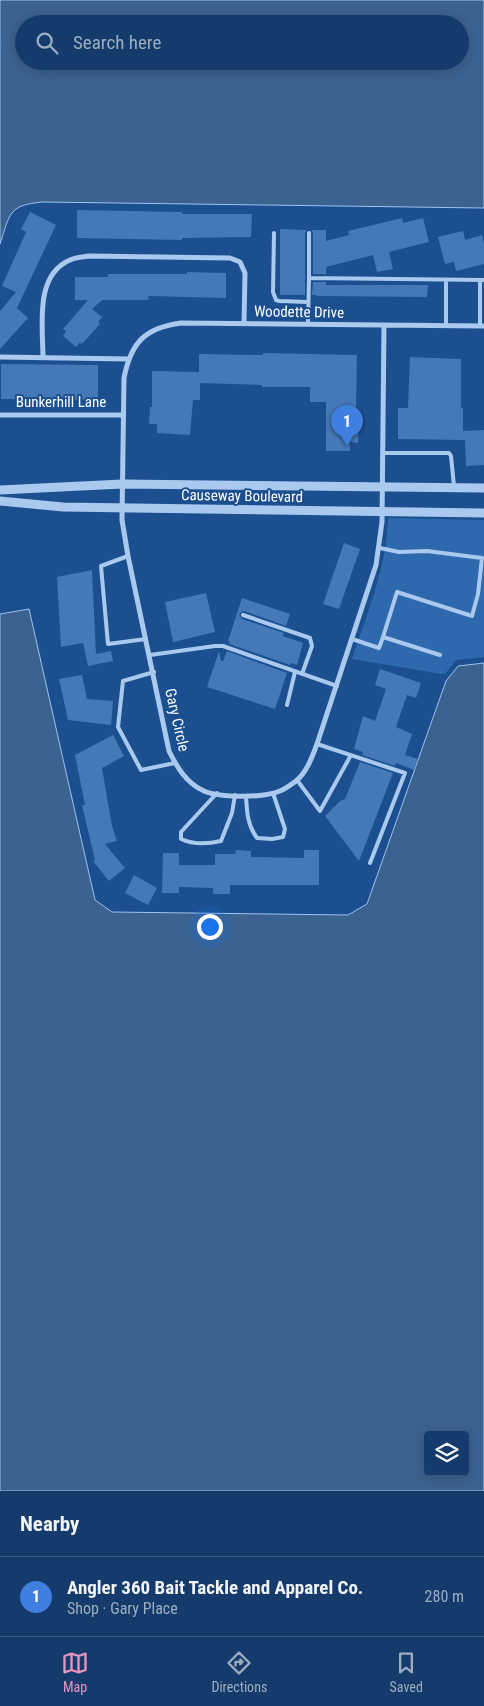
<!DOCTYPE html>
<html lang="en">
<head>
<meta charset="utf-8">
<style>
	body { margin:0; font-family:"Roboto Condensed",sans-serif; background:#1d4271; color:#f1f3f6 }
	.controls { position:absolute; right:15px; bottom:15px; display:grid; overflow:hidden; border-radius:5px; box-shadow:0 2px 12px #0003 }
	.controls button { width:45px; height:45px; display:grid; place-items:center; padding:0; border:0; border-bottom:1px solid #33557e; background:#143b6b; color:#f1f3f6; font:25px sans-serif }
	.you { position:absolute; left:209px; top:926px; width:18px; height:18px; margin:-12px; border:4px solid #fff; border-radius:50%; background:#1a73e8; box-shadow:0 0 0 8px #1a73e833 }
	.badge { display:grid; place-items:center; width:32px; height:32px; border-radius:50%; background:#e797bd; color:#fff; font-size:16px; font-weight:700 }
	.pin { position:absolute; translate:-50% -41px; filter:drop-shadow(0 1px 2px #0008) }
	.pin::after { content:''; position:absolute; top:26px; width:18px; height:15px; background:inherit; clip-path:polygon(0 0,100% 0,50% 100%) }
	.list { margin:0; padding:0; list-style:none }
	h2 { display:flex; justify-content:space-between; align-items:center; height:65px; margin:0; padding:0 20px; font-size:21px }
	h2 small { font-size:16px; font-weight:400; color:#9dadc1 }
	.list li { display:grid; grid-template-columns:32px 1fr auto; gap:15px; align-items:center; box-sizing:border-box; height:80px; padding:0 20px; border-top:1px solid #33557e }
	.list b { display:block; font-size:19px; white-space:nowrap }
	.list p { margin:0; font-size:16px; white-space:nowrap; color:#9dadc1 }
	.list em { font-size:16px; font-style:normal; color:#9dadc1 }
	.icon { flex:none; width:28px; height:28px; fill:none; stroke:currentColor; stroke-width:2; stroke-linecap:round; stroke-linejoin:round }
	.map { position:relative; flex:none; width:484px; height:1491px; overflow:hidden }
	.search { position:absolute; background:#143b6b; box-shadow:0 2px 12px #0003; left:15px; right:15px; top:15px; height:55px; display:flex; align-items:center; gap:12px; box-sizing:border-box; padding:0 18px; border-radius:28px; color:#9dadc1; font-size:19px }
	.sheet { height:145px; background:#143b6b }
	nav { display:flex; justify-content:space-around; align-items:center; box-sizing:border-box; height:70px; border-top:1px solid #33557e; background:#143b6b; font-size:14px; color:#9dadc1 }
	nav a { display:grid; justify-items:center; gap:2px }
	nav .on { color:#e797bd }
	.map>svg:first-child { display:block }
	.green { fill:#2e69ad }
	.water { fill:#3c6290; stroke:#9cc4f0; fill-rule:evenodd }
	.building { fill:#4478b7 }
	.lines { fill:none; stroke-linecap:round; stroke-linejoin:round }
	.service { stroke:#a9c9ee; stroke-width:4 }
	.minor { stroke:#a9c9ee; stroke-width:5 }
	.tertiary { stroke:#a9c9ee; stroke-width:9 }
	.labels { text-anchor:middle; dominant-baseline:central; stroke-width:4; stroke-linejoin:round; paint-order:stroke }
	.street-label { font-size:15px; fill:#fff; stroke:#1b4f8f }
</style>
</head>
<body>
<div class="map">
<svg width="484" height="1491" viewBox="0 0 484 1491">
	<rect width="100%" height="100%" fill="#1b4f8f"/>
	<path class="green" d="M388,518L484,520V657L456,660L445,674H442L352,659C367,613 387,567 388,518Z"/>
	<path class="water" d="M0,0H484V208L43,202C8,205 10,214 0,244ZM24,24H460V61H24Z
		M29,609L95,900L112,912L348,915L367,904L446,681L458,666L484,663V1491H0V614ZM428,1435H465V1472H428Z"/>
	<path class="building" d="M77,210L182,212V214H252L251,237L182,238V240L77,238Z
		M30,212L56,225L17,308L28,318L0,349V311L16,292L2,286L26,232L21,229Z
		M402,218L403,223L423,218L429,242L389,252L393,269L377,272L373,255L326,267V274H313V233L311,230H326V241L349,235L348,231Z
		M280,229L307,230L305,233V295H280Z
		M463,231L465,240L482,235L484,244V264L456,271L454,262L445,264L438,237Z
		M187,272L226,273V298L149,296L148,300H102L92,309L102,317L98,322L100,324L82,344L80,342L76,347L63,336L66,331L63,329L88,300H75V277H108V274H187Z
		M313,282H326V285H428L427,297L316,296V295H312Z
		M263,353L357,355L356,409H359L358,443L350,442V451H326V402H310V387H262V385L200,383V400H193L190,435L157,433V424H149L150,407H152V371L199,372V354L263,355Z
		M410,357L461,359V408H463V431L484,430V465L466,466L465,440L398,439V408H408Z
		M1,364L98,365V400L1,399Z
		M344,543L360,549L339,609L323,604Z
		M92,570L96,654L111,651L113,661L88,666L83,643L61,647L57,577Z
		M206,593L215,632L173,642L165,602Z
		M242,598L290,614L286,626L244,611L241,612L239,615L242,619L284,633L283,636L303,643L297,665L291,663L290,665L229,644L230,642L228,641Z
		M219,651L221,661H223L227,651L287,673L275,709L207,687Z
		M380,669L421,683L416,698L407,695L396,727L412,734L405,755L418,759L414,770L396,763L395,766L362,755L363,752L354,749L363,716L375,721L386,689L375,685Z
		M82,675L87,699L113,701L111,725L68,720L59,679Z
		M113,735L124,756L102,768L112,826L117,841L105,844L125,868L109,881L93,861L95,860L82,805H85L75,755Z
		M360,762L393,773L359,861L325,816L340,801L345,799Z
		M236,850L251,851V857L304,858V850H319V885H230V894H213V888L179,887V893H162L163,853H179V865H215V854H235Z
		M134,875L157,888L148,905L125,893Z"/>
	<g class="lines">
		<path class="service" d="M274,233L273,292L276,300L279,301L308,302
			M309,278V233
			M446,280V326
			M480,280V326
			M308,324L309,278L484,280
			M383,453H449L451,456L454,486
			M380,548L399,552L427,551L482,558L478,594L472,616L397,592L383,637L440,655
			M128,556L101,566L108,644L146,639
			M243,615L310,638L312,646L302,674
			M352,639L379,648L383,637
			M150,655L215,646H223L337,686
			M154,672L123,681L118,727L141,770L175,763
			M287,705L295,672
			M317,744L405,773L370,863
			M297,780L320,811L351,755
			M217,793L181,832V839C194,845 208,844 221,841L232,813L235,795
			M246,796C247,812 247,824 257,838L272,839L283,837L285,829L273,793"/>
		<path class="minor" d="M384,325L382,522L376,565L317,744C312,757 307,772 296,781C292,784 285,789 280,791C264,798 220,798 204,791C186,783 177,767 169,751L128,556L122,520L124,378C131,342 145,328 181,323L484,326
			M0,357L128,359
			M43,358C43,327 34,275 70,260C76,257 84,257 89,256L230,258L240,262L245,273L244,323
			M0,415H123"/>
		<path class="tertiary" d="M0,490L122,484L484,488
			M0,501L63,507L484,513"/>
	</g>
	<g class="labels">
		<g class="street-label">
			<text transform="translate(299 312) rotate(1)">Woodette Drive</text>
			<text x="61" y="402">Bunkerhill Lane</text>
			<text transform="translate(242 496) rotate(1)">Causeway Boulevard</text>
			<text transform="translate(177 720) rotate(77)">Gary Circle</text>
		</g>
	</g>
</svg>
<div class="controls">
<button><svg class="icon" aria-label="layers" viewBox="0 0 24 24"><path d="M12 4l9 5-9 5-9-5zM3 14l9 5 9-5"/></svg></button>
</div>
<div class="you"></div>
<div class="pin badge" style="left:347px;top:446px;background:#3f7fe0">1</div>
<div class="search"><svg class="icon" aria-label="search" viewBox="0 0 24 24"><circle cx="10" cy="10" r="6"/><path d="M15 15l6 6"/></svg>Search here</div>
</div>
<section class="sheet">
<h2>Nearby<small></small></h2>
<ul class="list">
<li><span class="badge" style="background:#3f7fe0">1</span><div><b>Angler 360 Bait Tackle and Apparel Co.</b><p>Shop · Gary Place</p></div><em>280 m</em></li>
</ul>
</section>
<nav>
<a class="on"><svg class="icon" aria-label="map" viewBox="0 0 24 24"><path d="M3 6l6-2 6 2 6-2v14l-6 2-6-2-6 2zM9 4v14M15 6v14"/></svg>Map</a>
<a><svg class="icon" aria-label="directions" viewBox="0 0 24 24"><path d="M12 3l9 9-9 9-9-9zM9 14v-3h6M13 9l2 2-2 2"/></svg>Directions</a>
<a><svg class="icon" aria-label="saved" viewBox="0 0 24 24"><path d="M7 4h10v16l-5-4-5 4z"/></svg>Saved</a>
</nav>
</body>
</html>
